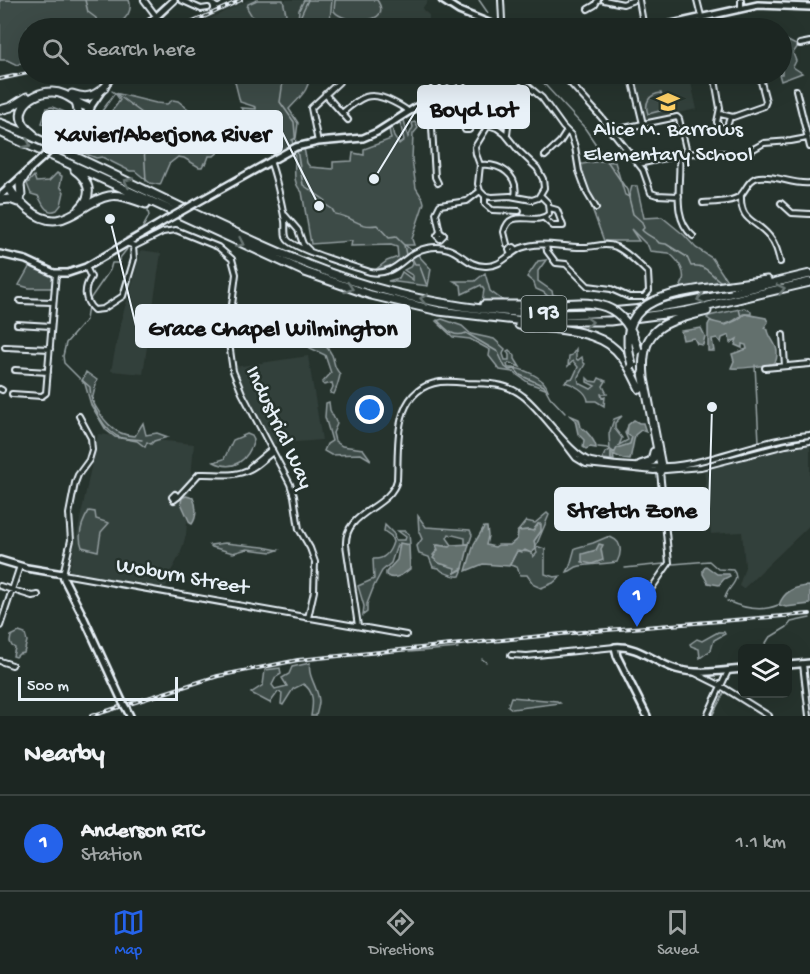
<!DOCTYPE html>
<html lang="en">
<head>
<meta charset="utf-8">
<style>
	body { margin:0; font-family:"Gochi Hand",sans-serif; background:#252e2a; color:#f1f3f6 }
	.controls { position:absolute; right:18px; bottom:18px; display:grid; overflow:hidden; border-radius:9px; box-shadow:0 6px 24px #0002 }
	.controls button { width:54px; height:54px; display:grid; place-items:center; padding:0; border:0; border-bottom:2px solid #3a4340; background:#1c2622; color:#f1f3f6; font:30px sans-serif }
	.scale { position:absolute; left:18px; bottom:15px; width:160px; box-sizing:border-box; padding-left:6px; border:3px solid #e8f1f8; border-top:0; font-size:16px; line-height:21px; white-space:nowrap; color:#e8f1f8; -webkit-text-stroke:4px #26332d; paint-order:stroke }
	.you { position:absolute; left:370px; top:410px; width:21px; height:21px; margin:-15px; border:4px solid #fff; border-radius:50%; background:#1a73e8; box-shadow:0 0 0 9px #1a73e833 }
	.badge { display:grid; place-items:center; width:39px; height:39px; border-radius:50%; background:#2563eb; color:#fff; font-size:20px; font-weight:700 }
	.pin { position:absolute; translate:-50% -50px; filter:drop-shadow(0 2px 3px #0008) }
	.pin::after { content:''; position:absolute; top:32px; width:21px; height:18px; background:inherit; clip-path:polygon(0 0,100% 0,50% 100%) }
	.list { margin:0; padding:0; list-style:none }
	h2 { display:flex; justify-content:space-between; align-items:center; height:78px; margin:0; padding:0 24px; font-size:26px }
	h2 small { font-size:20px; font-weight:400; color:#a0a5a5 }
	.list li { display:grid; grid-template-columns:39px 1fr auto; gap:18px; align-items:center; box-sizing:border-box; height:96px; padding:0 24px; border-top:2px solid #3a4340 }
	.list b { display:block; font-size:22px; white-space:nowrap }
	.list p { margin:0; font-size:20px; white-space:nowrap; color:#a0a5a5 }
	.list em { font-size:20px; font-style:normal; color:#a0a5a5 }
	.icon { flex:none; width:33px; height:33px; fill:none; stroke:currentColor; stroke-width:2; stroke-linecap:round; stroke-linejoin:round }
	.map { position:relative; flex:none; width:810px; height:716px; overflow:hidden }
	.search { position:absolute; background:#1c2622; box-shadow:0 6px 24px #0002; left:18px; right:18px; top:18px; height:66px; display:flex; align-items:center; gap:15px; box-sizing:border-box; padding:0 21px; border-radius:33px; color:#a0a5a5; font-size:22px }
	.sheet { height:174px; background:#1c2622 }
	nav { display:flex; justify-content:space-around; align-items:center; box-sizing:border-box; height:84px; border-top:2px solid #3a4340; background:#1c2622; font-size:16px; color:#a0a5a5 }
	nav a { display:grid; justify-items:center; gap:3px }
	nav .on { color:#2563eb }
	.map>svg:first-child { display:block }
	.built { fill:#333f3a }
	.green { fill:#3e4b47; stroke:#939ea0; stroke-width:1.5 }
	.water { fill:#636f6d; stroke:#98a3a5; stroke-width:1.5 }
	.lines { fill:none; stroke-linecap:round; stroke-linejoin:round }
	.stream { stroke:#98a3a5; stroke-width:1.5 }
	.minor-casing { stroke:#e8f1f8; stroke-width:8 }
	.major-casing { stroke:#e8f1f8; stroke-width:10 }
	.highway-casing { stroke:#e8f1f8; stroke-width:11 }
	.minor { stroke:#26332d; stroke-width:4 }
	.major { stroke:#26332d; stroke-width:5 }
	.highway { stroke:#26332d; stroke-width:7 }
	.rail-casing { stroke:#e8f1f8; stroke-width:4 }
	.rail { stroke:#26332d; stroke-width:1.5; stroke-dasharray:4.5; stroke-linecap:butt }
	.major-bridge-casing { stroke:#e8f1f8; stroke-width:10; stroke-linecap:butt }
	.highway-bridge-casing { stroke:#e8f1f8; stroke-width:11; stroke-linecap:butt }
	.major-bridge { stroke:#26332d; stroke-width:5 }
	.highway-bridge { stroke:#26332d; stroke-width:7 }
	.oneway { stroke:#6a7674 }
	.labels { text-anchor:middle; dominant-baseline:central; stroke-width:5; stroke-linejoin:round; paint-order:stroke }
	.shield { fill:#26332d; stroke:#aeb8bb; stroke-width:1.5 }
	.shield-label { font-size:21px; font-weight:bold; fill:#e8f1f8 }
	.poi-label { font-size:22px; fill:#e8f1f8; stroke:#26332d }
	.street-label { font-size:22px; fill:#e8f1f8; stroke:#26332d }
	.leader { fill:none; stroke:#e8f1f8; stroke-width:2 }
	.callout-dot { fill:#e8f1f8; stroke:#26332d; stroke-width:2 }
	.callout { fill:#e8f1f8; stroke:#e8f1f8; stroke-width:2 }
	.callout-label { font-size:24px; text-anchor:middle; font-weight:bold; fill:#111 }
</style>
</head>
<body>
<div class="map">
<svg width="810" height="716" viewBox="0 0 810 716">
	<rect width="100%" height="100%" fill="#26332d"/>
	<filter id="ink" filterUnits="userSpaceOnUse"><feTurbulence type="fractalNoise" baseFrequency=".0167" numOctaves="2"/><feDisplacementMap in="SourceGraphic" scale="12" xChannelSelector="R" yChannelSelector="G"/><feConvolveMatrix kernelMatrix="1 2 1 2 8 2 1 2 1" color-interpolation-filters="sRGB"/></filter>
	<g filter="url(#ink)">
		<path class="built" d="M248,0H428L422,9L429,15V28H241L235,26L230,28H198L197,25Z
			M634,74H689L697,109L646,120Z
			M141,250L161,253L143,374L111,371L121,320L134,278Z
			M308,356L322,440L272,444L238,381L234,367Z
			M98,434L194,444L186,535L180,555L170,573L166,588L69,572Z
			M810,443V525L743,589L739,586L745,567L742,532L711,534L704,468L783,447Z"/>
		<path class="green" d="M0,0H129C134,13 123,20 115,28H28V64L23,62L17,65L7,60H0Z
			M257,0H283L286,14L279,28H259L247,8L248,4Z
			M304,0H332L330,20L317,22L298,20L299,10Z
			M335,0H377C395,26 343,24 334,11Z
			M782,38L798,46L793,53L796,61L793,67L802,73L781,81L779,74H782Z
			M233,74H308C312,88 299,98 289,109L298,123L296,138L292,140L293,145L274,155L268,122L257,120L256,117H245C240,127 225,126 222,138C221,142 222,145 222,149L214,156H209L206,164L204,163L202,167H199L184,158L178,157L169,164L160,185L150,183L135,171H130L102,157L96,158L77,150C85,145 89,138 96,130C104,119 113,111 120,100L115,93L156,103L167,104L173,100L178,101L192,112L208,119L217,116L243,115L245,112L241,108L256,109V107L240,102Z
			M661,93L665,108L663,110L648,114C644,103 649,94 661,93Z
			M52,107L65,112L67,116L63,121L55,120L46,125L42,123L47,108Z
			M404,120L408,137L413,127L412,123L415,122L418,128L413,134L412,159L416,188L423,199L424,203L412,239L414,245H405L412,251L393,265L375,270L387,261L398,257L397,247L391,245L351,246L352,241L311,244L302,192C290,181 297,165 294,151L304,148L307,163L310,167L333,169V162L352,161L353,153L364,155V149L391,139L389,129L392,127L394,137L399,144L404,140L400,122Z
			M601,161L615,162L625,195L629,197L632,186H637L644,218L662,217L684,235L696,248L712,258L728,282L682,291L681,286C688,274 679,261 669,253L650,251L648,246L631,229L639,241H604L576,165Z
			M57,173L62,176L60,186L64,192L61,205L57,210C45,215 43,203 38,196L31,194L27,184L34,176L36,182L49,181Z
			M417,254L431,269L428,286L388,281L399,278L402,272L413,280V276L404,270L412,266L413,263L411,259Z
			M546,260L538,271V281L552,291L553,295L558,296L564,300L551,303V299L543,292L536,289L534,283L527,277L538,261Z
			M31,264L53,275V288H29L19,285Z
			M485,273L490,291L505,302L492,304L482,302L484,290L481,285L462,294L461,285L454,281H475Z
			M744,308L751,311V314H743C731,324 721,329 707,318L709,316Z
			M442,319L462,326L471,334L494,339L505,349L503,354L505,360H509V355L507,351L509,350L515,356V359L520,367L510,363L507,364L508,368C520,367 544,376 548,390L529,383L513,372L500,370L489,356L490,350L470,339L453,337L436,321Z
			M310,328C318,337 326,344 332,355C335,363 333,367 340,374C340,377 336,390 334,394L330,393L333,387L332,383L324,385L322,383L331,373L325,355L310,348L303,341Z
			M576,349V359L578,360L582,357L583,362L585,364L578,377L579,383L591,389L595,386L587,382V378L590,381L597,382L599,378L606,381L603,386L607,394H601L602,398L605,397L604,406L596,401H588C587,391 573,384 565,382L569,379L573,378L578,367L573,361L568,366L569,356L572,355Z
			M86,372L97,380L92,400C101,417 113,436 135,436L143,423L146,435L157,433L168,437L154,441L151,444L147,442L145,447L137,441L115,437L106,430L91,405L85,384L82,381Z
			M329,402L330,410L337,424L333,433L335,441L342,446L363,449L371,460L361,454L331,455L324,451L327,444L332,441L325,417L326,403Z
			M622,416L615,423V429L622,438L619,445L628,440L625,433L628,426L627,434L632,437L630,444L617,448L615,452H611V460L602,459L605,453L610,450L609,434L614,419Z
			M247,434L252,436L254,440C248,460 234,472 214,462L224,459L233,440Z
			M89,511L95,512L96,519L109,523L101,532L98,551L82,547C77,534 82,522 89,511Z
			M547,513L549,515L536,546L545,549V574L554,577L561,576L553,583L541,588L534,585L527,575H520L517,567L510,565L517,551L532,552L533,557L537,553L534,541L541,531L538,524L532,532L529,530L518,531L526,521L535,523Z
			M418,516L426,527L470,530L472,535L469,544H465V538L449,534L447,538L452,545L450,547L438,545L436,547L438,549L433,555L439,563L455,567V573L463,569L460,576C454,577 441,572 439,568L433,567L429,557L419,554L417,546L422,539L419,532Z
			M385,525L394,534L395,540H405L406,537L398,531H405L409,534L410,544L397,545L391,563L382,571L374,586L367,604V612L363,615L364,606L358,586L374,579L373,559C385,560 390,552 393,542L391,536L384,531Z
			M607,537C621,538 623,551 617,562C605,564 593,564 580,566C573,567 573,571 567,572L570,566L575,548L593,543Z
			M225,543L263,547L278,550L272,552L247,549L233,553L212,547L210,545Z
			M19,632L25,634L27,641L24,653L19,654L16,657L13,656L15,648L12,646L10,642L11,636Z
			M718,632H724L725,634L714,640L711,650L700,658L699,649L691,646L690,644L697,639L702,641Z
			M310,663C307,676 318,687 319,701C319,706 317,711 316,716H311C313,704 315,691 303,684L293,689L283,705L281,704L282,693L278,692L270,703L251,693L263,685L265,670L280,668L281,674L276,677L272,685L275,689L287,686L282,678L289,674L292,667Z
			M511,697L557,701L560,703L512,709L508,706Z"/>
		<path class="water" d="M745,314L766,318L768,322L764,328L768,330C769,338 777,344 777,352C777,355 777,360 775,362C770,366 739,369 731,368L734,361L732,354L747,349L746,345L742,344V348L735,345L737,339L730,343L729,335L722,338L721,343L717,338L712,339L714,351H708V325L710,321L726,325L737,320Z
			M701,328L705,336L703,345L697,344L694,338L683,340L681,331Z
			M569,415L579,419L581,427C587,431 596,442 596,448L590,447L586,449L583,447L584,440L578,434L575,420Z
			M634,420L639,423H643L646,432L641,430L635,435L630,460L623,459L613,454L614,460H611V452H615L617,448L630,444L632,437L627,434L628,425Z
			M186,496L193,498C197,506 197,517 192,524L190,523L181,503L182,498Z
			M538,524H541V531L534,541L536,549L531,553L525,550L522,552L517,551L509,566L483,564L466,571L474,544L484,527H487L488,536L486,545L495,547L498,545H510L517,539L518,531L529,530L533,531Z
			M400,543L409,545L410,569C403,575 393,581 386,575V572L397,560Z
			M469,544L463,568L455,573V568L439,563L433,558L438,550L436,545L450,547L452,545Z
			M599,544L603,545L601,549L603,560L592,564L582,562V554L596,550Z
			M706,566L717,574H729L730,576L724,579L719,585L708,583L703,574V570Z
			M810,586V604L786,607L779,605C784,591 795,586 810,586Z"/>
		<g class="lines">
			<path class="stream" d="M85,0L88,12L96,18L98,28
				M479,0L488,13
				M295,28L308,0
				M87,74L88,77L96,81
				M284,74L280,102L294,122L296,146
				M535,74L584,127L627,190L633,214L642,222L644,228L642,230C647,236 655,237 659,243L666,244L687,257L691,266C707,264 711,276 723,283
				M115,93L142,113L146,181
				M77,140L94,122L115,93L112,91
				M297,150L303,185L325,200L323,203L332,209L335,214C354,217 358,228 377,225L389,238L396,237L404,245L406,255
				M126,238L142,229L149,216L148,211L149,208
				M412,258L415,264H419L427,286
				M90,299L110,270L112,263H119L120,258L127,249
				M739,309L741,317
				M437,320C445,327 452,339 466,333L498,352L505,367L509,370L515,369L520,375L544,386L550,397L565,413
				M755,365L759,442
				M80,379L64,363L63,356L66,343L86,320L88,306
				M82,380L90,387C90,404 104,433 122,438C128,439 136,439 142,440
				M784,442L810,438
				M598,447L608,448L615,453
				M745,452L776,444
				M673,564L709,561L718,569L733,570C742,581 727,587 725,598
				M625,568L664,564
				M727,601C743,608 762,612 778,605
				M763,648L769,638L787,627L791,622L810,618
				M409,652L458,648
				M482,659L486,662
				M712,716L725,691"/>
			<g class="minor-casing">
				<path id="minor" d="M144,0L156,16
					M181,0L201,9L208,8
					M217,0L218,1
					M604,0L623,4L634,0
					M639,0L644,28
					M697,0L704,28
					M741,0V9
					M588,9L595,5L598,0
					M499,27L502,20L501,0
					M800,44L810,42
					M514,74L542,98L563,127L571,135L575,147L579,171L587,193L596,208
					M562,74L601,117L643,170L651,193L657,195L679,196
					M631,74L643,124
					M714,74L720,108L717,122L719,126L723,128L727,127L730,117
					M441,77L458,88L464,81L465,74
					M568,80L583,74
					M433,90L443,94L471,119L497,128L505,134L518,150L537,168L543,179L544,188L538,198L532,200L510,196L492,197L485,196L480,191L478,184L480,165L476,154L475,147L488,126
					M796,90L810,147
					M325,94L348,120
					M423,102L431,111L435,177L438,183
					M342,113C361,97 369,90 393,102C399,105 405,108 409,112
					M465,114L461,120L465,130H469L475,121
					M720,114L733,117L764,106L766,101L759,74
					M500,120L508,126L507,135
					M612,133L619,129L677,117L679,119L687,153
					M318,142L311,108L339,82
					M748,152L764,143L791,141L807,138
					M679,154C682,180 670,217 693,236
					M545,156L560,142L567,131
					M270,161C277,179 281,201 285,221C286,227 284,234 287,239C292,249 356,267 370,272C398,277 404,252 427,248C459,242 462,266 485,266C501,267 508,254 521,248C542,240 563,248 585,247C595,247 606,242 616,247C627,252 639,264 648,273L649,291L644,297H629L611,289L588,286L566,264L556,263L547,251L546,245
					M639,164L687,153L716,154L724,153
					M480,165C500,163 519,175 515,196
					M741,195C740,222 755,219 769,236C776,244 778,253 780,262
					M485,196V204L492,210L519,211
					M703,203C713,202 731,203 740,196C746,190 749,178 759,177C777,175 793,185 810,183
					M781,203L792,213L810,214
					M285,215L298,230L303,244L309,250
					M544,218L553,226H563L557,210L550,208
					M440,232L444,235L440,239L437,236L440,232L436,213L440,205L467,201L480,191
					M126,243L135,246L163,232L176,230L218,247L232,259L236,274L228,336L233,371L242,393L290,484L294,496L299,529L310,548L315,562L314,591L308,618
					M507,244L504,232C510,206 535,227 549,214L548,203L541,196
					M511,255L509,250L511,248L514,247L517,250
					M86,267L91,277C84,288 83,300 94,310L103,309L123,296L134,259L133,246
					M20,301L53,302
					M230,312L279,320L289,319
					M17,324L51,326
					M783,335L785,366
					M5,347L50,349
					M765,368L810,364
					M15,370L48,372
					M0,389L2,390
					M12,394L42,396L46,393L56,273
					M79,416L91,438L92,450L89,460L78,475L75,483L69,514L71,540L63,574L406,635
					M560,437L576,458L586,464L654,471L701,467L786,445L810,441
					M250,467L272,449
					M175,494L178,497L174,500L172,497Z
					M178,497L199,474C217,473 233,478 250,469C259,465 265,457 273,452
					M0,586L32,596L38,595
					M649,592L669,563L660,471
					M0,626L20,566
					M358,626L346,545C344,511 390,509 397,480C399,444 392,389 440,382C449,381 458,382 467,383C487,383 507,383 523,396C542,410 571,457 591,461C618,467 665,469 691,463C731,455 769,438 810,435
					M511,655L527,656L615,647
					M0,661L12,665
					M803,664L809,716
					M695,673L721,686L769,716
					M707,716L728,671"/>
			</g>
			<g class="major-casing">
				<path id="major" d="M442,0L459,11L501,28
					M144,28L174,0
					M654,28L758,5L810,7
					M60,141L85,115L113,74
					M0,196L41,159
					M196,203L296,147L318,142L363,138L377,132L421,104L433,90L443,74
					M0,254L26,260L54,273H68L86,267L166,220
					M0,560L27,568L63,574L64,579L83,616L123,703
					M788,665L810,663
					M126,708L130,716
					M647,716L617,656L615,647C638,645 655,663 676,669C698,675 721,671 742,669"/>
			</g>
			<g class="highway-casing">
				<path id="highway" d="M72,94C86,99 93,97 104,88
					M0,110L11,107L27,97
					M0,123C27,133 52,146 78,158C155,194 230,233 309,265C421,310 544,324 664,306C713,299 762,285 810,274
					M71,131L79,116L76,101
					M0,132L305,272L371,295L439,311L524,321H610L687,311L810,282
					M33,134C8,116 27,92 52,92C68,92 76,105 90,108
					M75,170C89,180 94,195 80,208
					M9,187C13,196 21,203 28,209C63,238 80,201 109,196C122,194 134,200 146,204
					M21,196L20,184L27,172
					M0,200L10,199L18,202
					M730,285L767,280
					M484,305H550
					M519,325C548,329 594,328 616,350C627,361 633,375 640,389
					M643,373L661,466L660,471
					M644,377C639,326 665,322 707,311
					M640,465L652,461L654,452"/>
			</g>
			<use href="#minor" class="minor"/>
			<use href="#major" class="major"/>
			<use href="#highway" class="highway"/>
			<g class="rail-casing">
				<path id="rail" d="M180,28L241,0
					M0,79L28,73
					M91,716L218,676L298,660L582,632L810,614"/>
			</g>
			<use href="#rail" class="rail"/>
			<g class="major-bridge-casing">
				<path id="major-bridge" d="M41,159L60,141
					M166,220L196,203
					M123,703L126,708"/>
			</g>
			<g class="highway-bridge-casing">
				<path id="highway-bridge" d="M550,305C594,300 625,300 638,350
					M632,365C610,293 681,293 730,285"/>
			</g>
			<use href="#major-bridge" class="major-bridge"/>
			<use href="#highway-bridge" class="highway-bridge"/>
		</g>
		<defs><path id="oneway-chevron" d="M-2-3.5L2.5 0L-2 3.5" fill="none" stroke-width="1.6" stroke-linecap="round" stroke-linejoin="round" transform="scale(1.5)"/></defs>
		<g class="oneway">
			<use href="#oneway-chevron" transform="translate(27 144) rotate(25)"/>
			<use href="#oneway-chevron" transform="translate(128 182) rotate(-155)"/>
			<use href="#oneway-chevron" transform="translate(240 243) rotate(25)"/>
			<use href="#oneway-chevron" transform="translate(349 288) rotate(18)"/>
			<use href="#oneway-chevron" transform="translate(781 289) rotate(-14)"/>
			<use href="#oneway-chevron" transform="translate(424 299) rotate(-169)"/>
			<use href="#oneway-chevron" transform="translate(701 299) rotate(168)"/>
			<use href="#oneway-chevron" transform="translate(589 322) rotate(-2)"/>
		</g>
	</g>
	<defs>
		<g id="school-bare" transform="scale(1.8)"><path d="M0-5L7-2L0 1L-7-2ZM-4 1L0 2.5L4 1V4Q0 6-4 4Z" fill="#ffd166" stroke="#26332d" stroke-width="2.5" paint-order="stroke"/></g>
	</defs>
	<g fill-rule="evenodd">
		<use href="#school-bare" x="668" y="102"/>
	</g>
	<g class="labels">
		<rect class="shield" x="521.5" y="296" width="45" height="36" rx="4.5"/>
		<g class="shield-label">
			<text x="544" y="314">I 93</text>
		</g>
		<g class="poi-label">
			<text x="668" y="131">Alice M. Barrows<tspan x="668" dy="25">Elementary School</tspan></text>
		</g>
		<g class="street-label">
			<text transform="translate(278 428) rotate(65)">Industrial Way</text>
			<text transform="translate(182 578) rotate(10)">Woburn Street</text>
		</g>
	</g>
	<path class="leader" d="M374 179L418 107M319 206L282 132M110 219L136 326M712 407L709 509"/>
	<g class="callout-dot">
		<circle cx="374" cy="179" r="6"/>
		<circle cx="319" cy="206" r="6"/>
		<circle cx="110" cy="219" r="6"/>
		<circle cx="712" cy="407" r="6"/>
	</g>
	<g class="callout">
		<rect x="418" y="86" width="111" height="42" rx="6"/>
		<rect x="43" y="111" width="239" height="42" rx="6"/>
		<rect x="136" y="305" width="274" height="42" rx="6"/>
		<rect x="555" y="488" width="154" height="42" rx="6"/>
	</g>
	<g class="callout-label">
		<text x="474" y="116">Boyd Lot</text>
		<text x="163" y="141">Xavier/Aberjona River</text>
		<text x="273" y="335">Grace Chapel Wilmington</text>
		<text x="632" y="517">Stretch Zone</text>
	</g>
</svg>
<div class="controls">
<button><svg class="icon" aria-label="layers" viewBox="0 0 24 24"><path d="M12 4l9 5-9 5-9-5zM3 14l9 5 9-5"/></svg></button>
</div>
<div class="scale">500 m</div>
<div class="you"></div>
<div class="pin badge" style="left:637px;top:627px">1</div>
<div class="search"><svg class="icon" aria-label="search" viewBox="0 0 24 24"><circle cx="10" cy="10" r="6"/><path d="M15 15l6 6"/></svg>Search here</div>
</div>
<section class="sheet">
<h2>Nearby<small></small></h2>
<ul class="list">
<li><span class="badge">1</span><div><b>Anderson RTC</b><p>Station</p></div><em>1.1 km</em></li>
</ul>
</section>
<nav>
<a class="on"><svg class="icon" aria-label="map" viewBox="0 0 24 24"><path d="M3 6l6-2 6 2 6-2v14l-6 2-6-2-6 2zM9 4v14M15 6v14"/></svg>Map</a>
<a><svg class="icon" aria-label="directions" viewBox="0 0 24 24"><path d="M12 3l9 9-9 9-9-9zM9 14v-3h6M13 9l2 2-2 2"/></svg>Directions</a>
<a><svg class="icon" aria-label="saved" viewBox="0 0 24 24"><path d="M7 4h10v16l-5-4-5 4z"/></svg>Saved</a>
</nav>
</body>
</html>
